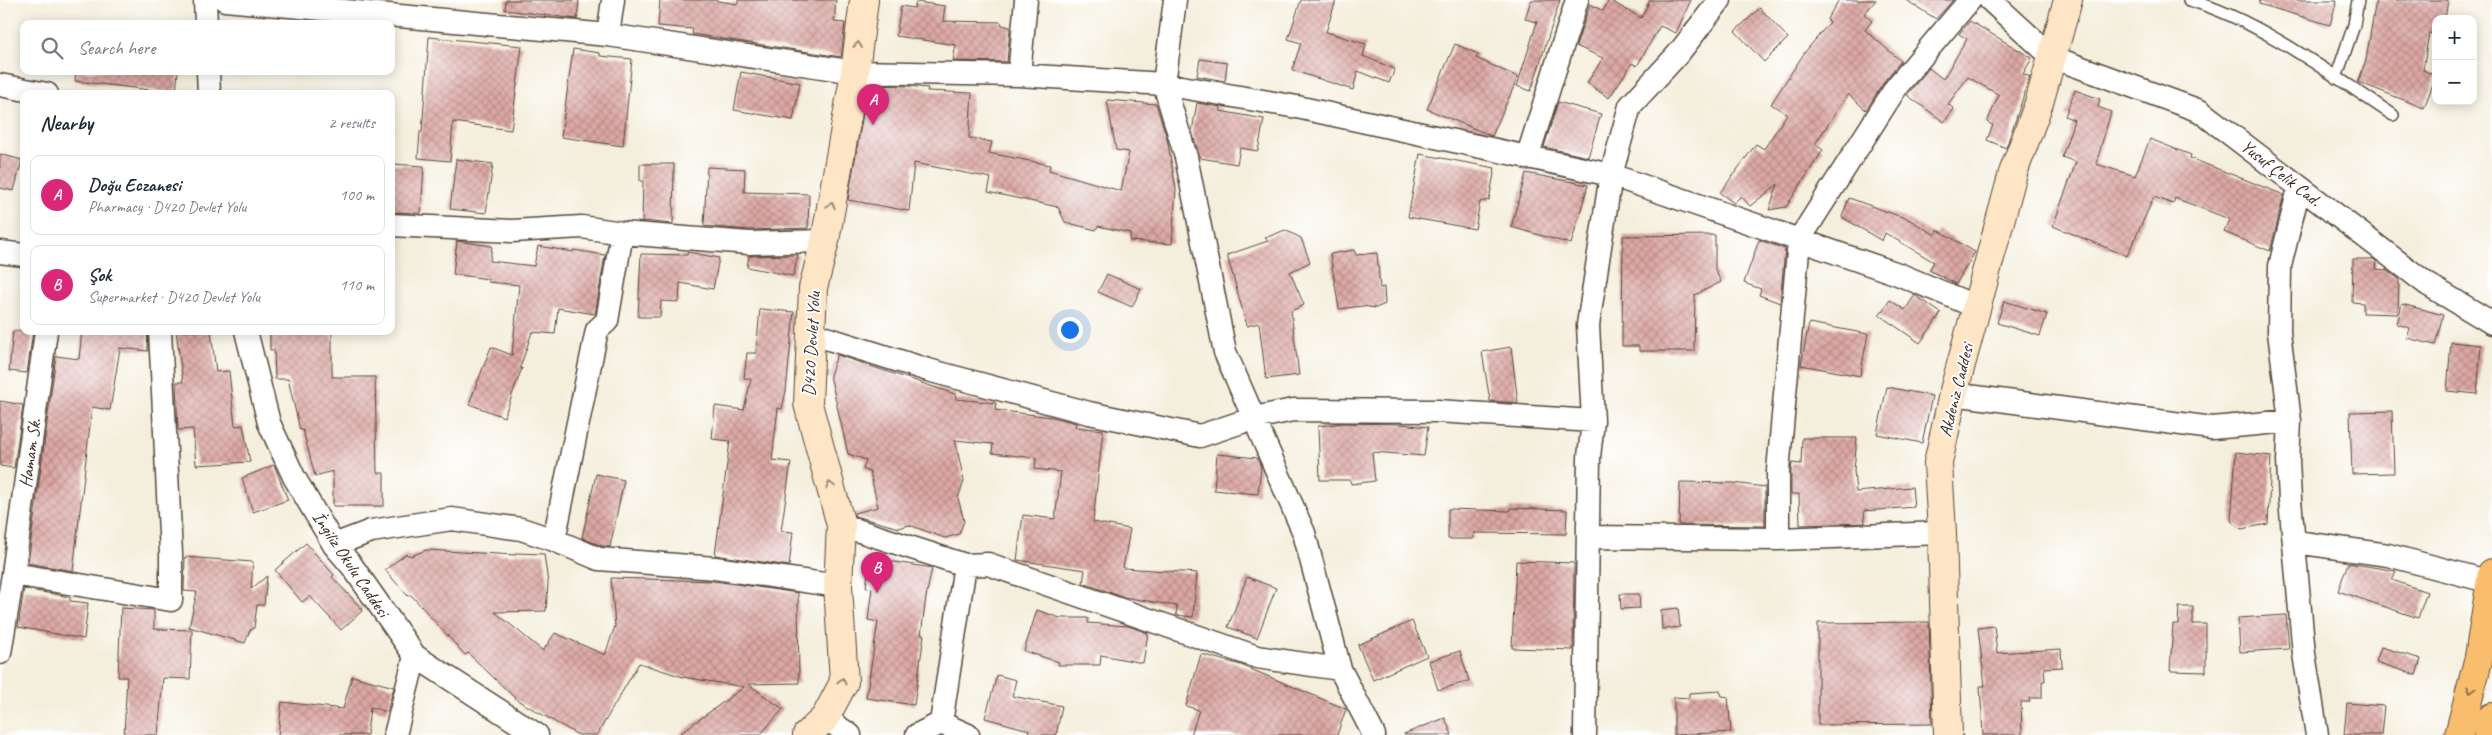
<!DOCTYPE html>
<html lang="en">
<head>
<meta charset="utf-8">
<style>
	body { margin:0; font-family:Caveat,sans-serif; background:#f6f6f7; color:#1f2937 }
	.controls { position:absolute; right:15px; top:15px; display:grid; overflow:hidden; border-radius:10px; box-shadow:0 2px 12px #0003 }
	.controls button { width:45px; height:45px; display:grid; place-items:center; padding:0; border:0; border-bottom:1px solid #e0e1e3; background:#fff; color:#1f2937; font:25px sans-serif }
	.you { position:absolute; left:1069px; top:329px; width:18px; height:18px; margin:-12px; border:4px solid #fff; border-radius:50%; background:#1a73e8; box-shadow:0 0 0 8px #1a73e833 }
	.badge { display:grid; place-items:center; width:32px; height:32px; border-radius:50%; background:#db2777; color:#fff; font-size:16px; font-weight:700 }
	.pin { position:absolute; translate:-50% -41px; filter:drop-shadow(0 1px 2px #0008) }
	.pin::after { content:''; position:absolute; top:26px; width:18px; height:15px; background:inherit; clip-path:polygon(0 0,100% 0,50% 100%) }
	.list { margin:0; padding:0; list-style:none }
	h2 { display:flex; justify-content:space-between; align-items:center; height:65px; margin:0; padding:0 20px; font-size:21px }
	h2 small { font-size:16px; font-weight:400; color:#747a83 }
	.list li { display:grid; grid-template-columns:32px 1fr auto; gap:15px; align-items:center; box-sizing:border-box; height:80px; margin:0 10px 10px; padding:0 10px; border:1px solid #e0e1e3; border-radius:10px }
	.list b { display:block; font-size:19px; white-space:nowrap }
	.list p { margin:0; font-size:16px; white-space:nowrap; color:#747a83 }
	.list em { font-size:16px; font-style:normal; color:#747a83 }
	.icon { flex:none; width:28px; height:28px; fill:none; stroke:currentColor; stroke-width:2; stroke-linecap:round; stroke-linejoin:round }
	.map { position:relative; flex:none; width:2492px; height:735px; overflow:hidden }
	.search { position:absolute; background:#fff; box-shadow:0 2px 12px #0003; left:20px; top:20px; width:375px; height:55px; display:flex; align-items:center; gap:12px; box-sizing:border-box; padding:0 18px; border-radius:10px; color:#747a83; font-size:19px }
	.panel { position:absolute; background:#fff; box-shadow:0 2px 12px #0003; left:20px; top:90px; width:375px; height:245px; border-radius:10px }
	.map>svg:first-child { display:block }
	.building { fill:url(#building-cross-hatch) }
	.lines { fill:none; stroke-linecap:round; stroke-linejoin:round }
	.lane-casing { stroke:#57473a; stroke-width:14 }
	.street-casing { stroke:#57473a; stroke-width:25 }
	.secondary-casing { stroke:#57473a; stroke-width:30 }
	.primary-casing { stroke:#57473a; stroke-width:30 }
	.lane { stroke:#fff; stroke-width:11 }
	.street { stroke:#fff; stroke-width:22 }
	.secondary { stroke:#fde5c5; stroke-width:28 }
	.primary { stroke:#f9be6d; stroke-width:28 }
	.oneway { stroke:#9c8872 }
	.oneway2 { stroke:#906d42 }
	.labels { text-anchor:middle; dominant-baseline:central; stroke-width:4; stroke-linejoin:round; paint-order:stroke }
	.street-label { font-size:18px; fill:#3b2a1e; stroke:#fff }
</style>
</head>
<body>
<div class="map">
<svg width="2492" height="735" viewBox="0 0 2492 735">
	<defs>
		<pattern id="building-cross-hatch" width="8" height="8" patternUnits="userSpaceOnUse" patternTransform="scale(1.25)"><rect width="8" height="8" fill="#dda8a5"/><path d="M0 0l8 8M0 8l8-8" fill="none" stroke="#b48986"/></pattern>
	</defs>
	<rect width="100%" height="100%" fill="#fff"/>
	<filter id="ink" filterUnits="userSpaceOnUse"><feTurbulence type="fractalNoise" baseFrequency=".02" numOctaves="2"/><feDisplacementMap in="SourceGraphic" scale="10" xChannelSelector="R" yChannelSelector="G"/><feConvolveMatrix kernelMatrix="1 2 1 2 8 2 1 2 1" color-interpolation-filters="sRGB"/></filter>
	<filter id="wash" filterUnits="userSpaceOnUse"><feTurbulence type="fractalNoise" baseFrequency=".0096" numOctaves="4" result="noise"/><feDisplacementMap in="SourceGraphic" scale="20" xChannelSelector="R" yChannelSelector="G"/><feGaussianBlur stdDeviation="1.12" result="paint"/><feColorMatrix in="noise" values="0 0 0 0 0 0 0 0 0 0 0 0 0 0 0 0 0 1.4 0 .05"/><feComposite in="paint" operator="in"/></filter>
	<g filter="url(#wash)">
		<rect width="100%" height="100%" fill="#f4eedc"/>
		<g id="blocks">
			<path class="building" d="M506,0H579L577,19L505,10Z
				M660,0H711L738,4V0H836L834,22L845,23L841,57L692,34L693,29L658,26Z
				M1301,0H1336L1326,32L1366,44L1363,56L1395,69L1389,83L1358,71L1353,90L1292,70L1301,43L1288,39Z
				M1531,0H1560L1531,91L1517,86L1537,22L1525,19Z
				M1609,0L1641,18L1650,0H1691L1676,33L1660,26L1637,66L1632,63L1609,98L1587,83L1603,58L1576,46L1590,4L1603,11Z
				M1839,0H1876L1864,14L1872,21L1865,30L1901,61L1886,79L1866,110L1848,94L1815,144L1823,150L1786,207L1769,210L1778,184L1750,206L1741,196L1734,203L1720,193L1756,144L1764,149L1787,114L1771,104L1805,52L1830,22L1827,19Z
				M1906,0H1953L1936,19Z
				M2260,0H2337L2330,25L2259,4Z
				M2376,0H2448L2445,19H2436V34L2429,33L2423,70L2436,76L2424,108L2358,82L2366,60Z
				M916,2L945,6L943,21L1001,22L1002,25L1010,27L1007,62L953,61L956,45L896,36L901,6L914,8Z
				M1760,8L1788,38L1764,62L1735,31Z
				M1970,21L2032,58L2023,74L2030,77L2006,148L1987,140L1993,125L1987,122L1999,95L1968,77L1948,104L1954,109L1944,122L1907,95L1929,68L1943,79L1967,39L1959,34Z
				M429,37L522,46L511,130L453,122L450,161L418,158L420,132H422Z
				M1455,44L1478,54L1476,58L1518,77L1492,136L1427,109Z
				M573,49L600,53V56L632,59L623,146L561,137Z
				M1200,59L1227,63L1225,81L1197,76Z
				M76,71H178L176,93L75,81Z
				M741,72L800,83L793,120L734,110Z
				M868,85L908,86L928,88L927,91L972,93L969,138L992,142L989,153L1050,165L1049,170L1121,191L1129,152L1116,150L1107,100L1156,104L1167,138L1176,189L1172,244L1130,241V233L1098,226L1096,230L1065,222L1058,207L988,192L991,178L914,163L909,211L848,200Z
				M2075,90L2100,99L2098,107L2111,112L2096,164L2135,176L2150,139L2191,155L2190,158L2284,195L2270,251L2224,232L2229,219L2175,198L2173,204L2154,197L2127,256L2053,226L2076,162L2062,157L2074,120L2065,116Z
				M1558,102L1601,114L1588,157L1544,147Z
				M1197,103L1221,107L1220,111L1264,119L1258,151L1240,148L1237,164L1200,158L1192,131Z
				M0,154L22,160L14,191L0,188Z
				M1420,154L1495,168L1489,200L1480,202L1475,229L1408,217Z
				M456,159L493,164L486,213L450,209Z
				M391,164L424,166L421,213L391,212Z
				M640,164H674L673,224L642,221L643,181H640Z
				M707,167L745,169L744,192L809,194L808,228L749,230L704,226Z
				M1526,173L1588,185L1571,244L1511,227Z
				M1849,198L1910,220L1935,235L1938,230L1975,252L1956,284L1929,270L1934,262L1885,233L1882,241L1842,217Z
				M1285,230L1301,238L1310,262L1290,272L1304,305L1291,311L1299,375L1266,379L1259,323L1247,326L1227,255L1268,241L1265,238Z
				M1715,235V269L1721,282L1695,295L1694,351H1639V346H1622L1623,236Z
				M1759,240L1785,249L1780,303L1759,295L1761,289L1744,283Z
				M457,241L492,246L490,261L534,266L538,246L573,252V250L605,255L595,314L558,308L555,334L532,332L520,368H522L504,417L469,404L491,347L512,355L519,285L488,282V279L453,274Z
				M1354,250L1356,255L1377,253L1380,288L1384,287L1385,304L1376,308L1362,306L1339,309L1330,254Z
				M687,252L719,258L713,289L680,283L679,302L661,301L660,317H638L641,254L687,255Z
				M798,255L793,276L747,267L749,256Z
				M2353,259H2373L2376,261L2375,269L2387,270L2399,279L2398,314L2363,313V303L2352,302Z
				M1107,274L1141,289L1132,307L1098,292Z
				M1915,295L1941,313L1920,343L1879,315L1890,300L1905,310Z
				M2004,301L2047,314L2040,336L1997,323Z
				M2402,304L2443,315L2435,345L2407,338L2410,328L2397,324Z
				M760,309L794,312L786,391L782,409L778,408L772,460L791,462L781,531L793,532L789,566L715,555L730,441L712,439L715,406L744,410L751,379L744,378L747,353H756Z
				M1809,323L1868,334L1860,376L1801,365Z
				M13,331H33L27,373L9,371Z
				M82,331H147L148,351L120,348L110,410L92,407L73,571L28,563L56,356L79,359Z
				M176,331H211L216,372L229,371L235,426L243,425L250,462L196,465L193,429L178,430L176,382H183Z
				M270,331H332V377H375L377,473H384V506H333V471L315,476L303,430H300L288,379H275L274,350H270Z
				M2451,342L2481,345L2477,394L2447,391Z
				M1511,347L1518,403L1490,401L1482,352Z
				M837,355L955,394L956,399L996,403L995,410L1052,417L1076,423L1075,427L1103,430L1093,522L1130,529L1123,568L1197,573L1193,617L1176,615L1177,606L1123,597L1083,583L1085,570L1017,560L1023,515L1055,519L1061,472L1035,469L1036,458L992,453L993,444L955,440L964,481L958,498L964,521L959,534L945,538L909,525L899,528L855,516L854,513L878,507L870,472L863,469L866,460L848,454L830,375Z
				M1887,387L1932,396L1922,443L1877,434Z
				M0,401L23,405L14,468L0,466Z
				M2392,411L2394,473L2352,474L2350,412Z
				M1343,423L1401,424L1428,427L1424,456L1372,452L1375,481L1351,484L1350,480H1320L1318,426Z
				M1802,438H1857L1854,470L1856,492L1912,487L1914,507L1864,511L1865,523L1800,525L1799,494H1791V472L1792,463L1801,464Z
				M2236,452L2271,456L2268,524L2241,529L2231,521Z
				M1217,454L1257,458L1261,467L1258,494L1214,490Z
				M274,465L288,500L253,512L242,478Z
				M596,474L624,480L610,547L602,546L582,538Z
				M1680,482L1733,483L1765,487V526L1679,525Z
				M1510,508L1567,510L1566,534L1474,533L1473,539H1448V509L1510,511Z
				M306,543L334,575L332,577L363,610L341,630L310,596L302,602L275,570Z
				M426,550L516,555V553L544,554L548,583L546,611L495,612L543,651L555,633L605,655L615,626L611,578L714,581L798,593L799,683L748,684L783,709L760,735H678L744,687L683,677L639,663L597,735H578L517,700L468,653L465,655L411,595L408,596L385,570L406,554L411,556Z
				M185,557L253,562L251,589L267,576L264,605H257L254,628L250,630L245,643L189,627L197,592L184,591Z
				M870,558L932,568L926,597L921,635H924L914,705L866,698L878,622L868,620L872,588L866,587Z
				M1516,561L1574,563L1573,650L1512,648Z
				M2348,563L2396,571L2392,580L2427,592L2418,618L2338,591Z
				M1247,577L1276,588L1257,638L1228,627Z
				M24,589L70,597V601L88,603L84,639L18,627Z
				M1620,594H1639L1640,608L1621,609Z
				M2179,607H2193V624H2206V672L2170,671L2173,624H2178Z
				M121,608L154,610V629L192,630L190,679L163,678L158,735H124L127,677H118Z
				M1678,608L1680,627L1662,629L1661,610Z
				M1037,610L1060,618H1088V623L1128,626L1148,633L1143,663L1101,655L1100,665H1058L1059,662L1024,651Z
				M2286,615L2289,649L2240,652L2238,618Z
				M1412,621L1427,656L1373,680L1358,645Z
				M1929,622L1932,724L1818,725V623Z
				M1994,626L1997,653L2061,649L2062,667L2044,668L2045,681H2042V698H2029L2030,702H2021L2022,735H1983L1980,686H1985L1978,628Z
				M2381,647L2421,659L2416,675L2376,662Z
				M1460,651L1469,681L1438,690L1429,661Z
				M1201,654L1241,665L1346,709L1337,735H1191L1199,710L1186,706Z
				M997,675L1016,680L1012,696L1062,706L1056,735H1028L1029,730L985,718Z
				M352,676L394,687L387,712L370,707L367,735H278L282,702L343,709Z
				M1720,691L1722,696L1728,697L1731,732L1674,735V697L1689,698V693Z
				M2347,703L2384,706L2381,735H2344Z
				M1445,718L1452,735H1404V734Z"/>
		</g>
	</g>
	<g filter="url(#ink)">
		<use href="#blocks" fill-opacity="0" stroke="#57473a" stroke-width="1"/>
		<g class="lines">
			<g class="lane-casing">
				<path id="lane" d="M2189,0C2259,20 2332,75 2393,115
					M2336,78L2354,25L2358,0"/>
			</g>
			<g class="street-casing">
				<path id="street" d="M205,0L206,24
					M225,0L608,35L855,72L1019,75L1164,84L1297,107L1611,175L1898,274L1977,307
					M1175,0L1164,84L1186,157L1225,352L1304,533L1340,669L1374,735
					M1990,0L2052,57L2200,111L2427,284L2492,323
					M608,35L613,0
					M208,71L209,94
					M1019,75L1026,0
					M0,85L47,94
					M1527,158L1577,0
					M2299,188L2280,266L2279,332L2290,421L2288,461L2290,500L2304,654L2317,735
					M391,225L512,231L582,227L622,233L749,243L825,241
					M0,252L24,255
					M246,331L269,423L294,477L334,545L352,566L415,656L537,735
					M810,333L928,370L1089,413L1200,436L1254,418L1293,410L1437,411L1593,421
					M1953,394L2212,428L2290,421
					M841,525L965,565L988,564L1257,657L1340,669
					M1588,537L1778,539L1942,533
					M1778,539V471L1799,240L1897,86L1970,0
					M554,540L597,330L607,321L622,233
					M2296,542L2388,555L2491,582
					M334,545L371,531L452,519L521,529L554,540L599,559L715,568L838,586
					M13,574L46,331
					M0,653L13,574L171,600V554L160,331
					M825,718L850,735
					M941,723L968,735
					M395,735L415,656
					M917,735L941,723L965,565
					M1585,735L1589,457L1593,421L1588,325L1611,175L1630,106L1678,54L1720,0"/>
			</g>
			<g class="secondary-casing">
				<path id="secondary" d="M807,735L825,718L844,682L838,586L841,525L808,404L813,288L825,241L855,72L864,0
					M1948,735L1942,533L1938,463L1953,394L2013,173L2039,103L2068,0"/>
			</g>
			<g class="primary-casing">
				<path id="primary" d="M2459,735L2479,657L2492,573
					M2488,735L2492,717"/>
			</g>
			<use href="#lane" class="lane"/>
			<use href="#street" class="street"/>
			<use href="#secondary" class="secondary"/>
			<use href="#primary" class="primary"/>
		</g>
		<defs><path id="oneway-chevron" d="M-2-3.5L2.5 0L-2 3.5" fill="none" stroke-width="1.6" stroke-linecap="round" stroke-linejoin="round" transform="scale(1.25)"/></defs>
		<g class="oneway">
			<use href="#oneway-chevron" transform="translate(858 45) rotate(-83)"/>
			<use href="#oneway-chevron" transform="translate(831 205) rotate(-80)"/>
			<use href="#oneway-chevron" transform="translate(830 485) rotate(-105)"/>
			<use href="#oneway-chevron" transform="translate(842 681) rotate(-78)"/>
		</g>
		<use class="oneway2" href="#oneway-chevron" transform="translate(2471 690) rotate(105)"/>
	</g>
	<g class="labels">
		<g class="street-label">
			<text transform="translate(2281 173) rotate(38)">Yusuf Çelik Cad.</text>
			<text transform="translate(811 344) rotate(-87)">D420 Devlet Yolu</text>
			<text transform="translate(1956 390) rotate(-76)">Akdeniz Caddesi</text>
			<text transform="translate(30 453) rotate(-82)">Hamam Sk.</text>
			<text transform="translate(351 564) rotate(56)">İngiliz Okulu Caddesi</text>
		</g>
	</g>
</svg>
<div class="controls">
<button>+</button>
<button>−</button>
</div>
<div class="you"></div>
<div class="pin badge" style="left:873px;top:125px">A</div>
<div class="pin badge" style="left:877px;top:593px">B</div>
<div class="search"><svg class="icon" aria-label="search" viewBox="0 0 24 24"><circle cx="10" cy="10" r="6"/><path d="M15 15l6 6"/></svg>Search here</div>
<section class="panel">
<h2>Nearby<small>2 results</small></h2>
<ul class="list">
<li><span class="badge">A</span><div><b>Doğu Eczanesi</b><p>Pharmacy · D420 Devlet Yolu</p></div><em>100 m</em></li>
<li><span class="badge">B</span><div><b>Şok</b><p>Supermarket · D420 Devlet Yolu</p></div><em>110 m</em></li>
</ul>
</section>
</div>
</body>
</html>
